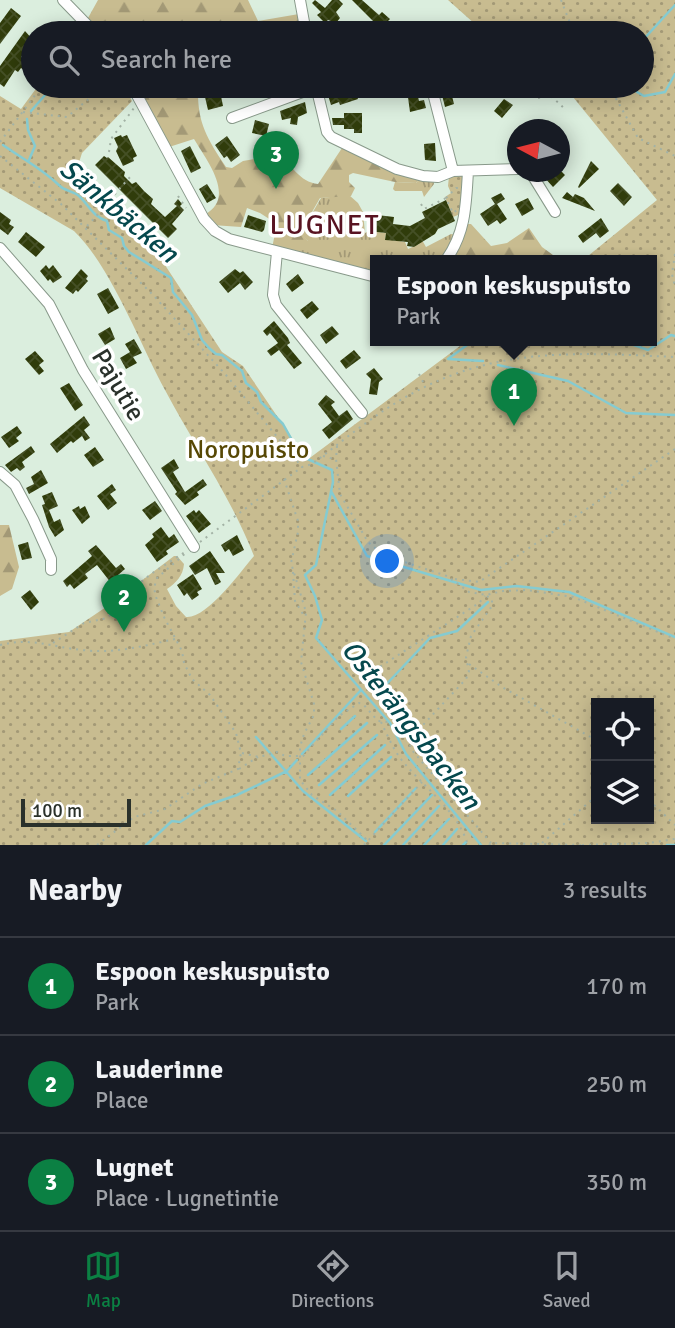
<!DOCTYPE html>
<html lang="en">
<head>
<meta charset="utf-8">
<style>
	body { margin:0; font-family:Signika,sans-serif; background:#242831; color:#f1f3f6 }
	.controls { position:absolute; right:21px; bottom:21px; display:grid; overflow:hidden; border-radius:0px; box-shadow:0 4px 18px #0003 }
	.controls button { width:63px; height:63px; display:grid; place-items:center; padding:0; border:0; border-bottom:2px solid #363941; background:#171b24; color:#f1f3f6; font:35px sans-serif }
	.compass { position:absolute; left:507px; top:119px; width:63px; height:63px; border-radius:50%; background:#171b24; box-shadow:0 4px 18px #0003; rotate:277deg }
	.scale { position:absolute; left:21px; bottom:18px; width:110px; box-sizing:border-box; padding-left:7px; border:4px solid #2a312b; border-top:0; font-size:19px; line-height:24px; white-space:nowrap; color:#2a312b; -webkit-text-stroke:5px #fff; paint-order:stroke }
	.you { position:absolute; left:388px; top:562px; width:24px; height:24px; margin:-18px; border:5px solid #fff; border-radius:50%; background:#1a73e8; box-shadow:0 0 0 10px #1a73e833 }
	.badge { display:grid; place-items:center; width:46px; height:46px; border-radius:50%; background:#0b8043; color:#fff; font-size:23px; font-weight:700 }
	.pin { position:absolute; translate:-50% -58px; filter:drop-shadow(0 2px 4px #0008) }
	.pin::after { content:''; position:absolute; top:37px; width:24px; height:21px; background:inherit; clip-path:polygon(0 0,100% 0,50% 100%) }
	.popup { position:absolute; left:370px; top:255px; width:287px; height:91px; box-sizing:border-box; display:grid; place-content:center; border-radius:0px; background:#171b24; filter:drop-shadow(0 2px 5px #0005); font-size:23px; white-space:nowrap; color:#9ea1a6 }
	.popup b { font-size:26px; color:#f1f3f6 }
	.popup::after { content:''; position:absolute; left:50%; top:100%; margin-left:-14px; border:14px solid transparent; border-top-color:#171b24 }
	.list { margin:0; padding:0; list-style:none }
	h2 { display:flex; justify-content:space-between; align-items:center; height:91px; margin:0; padding:0 28px; font-size:30px }
	h2 small { font-size:23px; font-weight:400; color:#9ea1a6 }
	.list li { display:grid; grid-template-columns:46px 1fr auto; gap:21px; align-items:center; box-sizing:border-box; height:98px; padding:0 28px; border-top:2px solid #363941 }
	.list b { display:block; font-size:26px; white-space:nowrap }
	.list p { margin:0; font-size:23px; white-space:nowrap; color:#9ea1a6 }
	.list em { font-size:23px; font-style:normal; color:#9ea1a6 }
	.icon { flex:none; width:38px; height:38px; fill:none; stroke:currentColor; stroke-width:2; stroke-linecap:round; stroke-linejoin:round }
	.map { position:relative; flex:none; width:675px; height:845px; overflow:hidden }
	.search { position:absolute; background:#171b24; box-shadow:0 4px 18px #0003; left:21px; right:21px; top:21px; height:77px; display:flex; align-items:center; gap:18px; box-sizing:border-box; padding:0 24px; border-radius:38px; color:#9ea1a6; font-size:26px }
	.sheet { height:385px; background:#171b24 }
	nav { display:flex; justify-content:space-around; align-items:center; box-sizing:border-box; height:98px; border-top:2px solid #363941; background:#171b24; font-size:19px; color:#9ea1a6 }
	nav a { display:grid; justify-items:center; gap:4px }
	nav .on { color:#0b8043 }
	.map>svg:first-child { display:block }
	.grass { fill:url(#grass-tufts) }
	.forest { fill:url(#forest-firs) }
	.park { fill:url(#park-dots); fill-rule:evenodd }
	.lines { fill:none; stroke-linecap:round; stroke-linejoin:round }
	.stream { stroke:#85cbd1; stroke-width:2.5 }
	.building { fill:url(#building-cross-hatch) }
	.minor-casing { stroke:#88998a; stroke-width:12 }
	.path { stroke:#a3b2a5; stroke-width:2; stroke-dasharray:2 5; stroke-linecap:butt }
	.minor { stroke:#fff; stroke-width:10 }
	.labels { text-anchor:middle; dominant-baseline:central; stroke-width:7; stroke-linejoin:round; paint-order:stroke }
	.street-label { font-size:26px; fill:#2a312b; stroke:#fff }
	.park-label { font-size:26px; fill:#574805; stroke:#fff }
	.water-label { font-size:28px; font-style:italic; fill:#05484d; stroke:#fff }
	.neighbourhood-label { font-size:28px; letter-spacing:2px; fill:#581321; stroke:#fff }
</style>
</head>
<body>
<div class="map">
<svg width="675" height="845" viewBox="0 0 675 845">
	<defs>
		<pattern id="grass-tufts" width="24" height="20" patternUnits="userSpaceOnUse" patternTransform="scale(1.75)"><rect width="24" height="20" fill="#c8bc90"/><path d="M3 7l-1-3M5 7V3M7 7l1-3M15 17l-1-3M17 17v-4M19 17l1-3" fill="none" stroke="#a39976"/></pattern>
		<pattern id="forest-firs" width="22" height="20" patternUnits="userSpaceOnUse" patternTransform="scale(1.75)"><rect width="22" height="20" fill="#c8bc90"/><path d="M5 1l3.5 6h-7zM16 11l3.5 6h-7z" fill="#a39976"/></pattern>
		<pattern id="park-dots" width="8" height="8" patternUnits="userSpaceOnUse" patternTransform="scale(1.75)"><rect width="8" height="8" fill="#c8bc90"/><path d="M2 2h.1M6 6h.1" fill="none" stroke="#a39976" stroke-width="1.8" stroke-linecap="round"/></pattern>
		<pattern id="building-cross-hatch" width="8" height="8" patternUnits="userSpaceOnUse" patternTransform="scale(1.75)"><rect width="8" height="8" fill="#303c0b"/><path d="M0 0l8 8M0 8l8-8" fill="none" stroke="#455026"/></pattern>
	</defs>
	<rect width="100%" height="100%" fill="#dbeede"/>
	<path class="grass" d="M422,178L433,180L434,184L424,197L422,191H395L393,189L395,182L416,183Z
		M349,195L358,203L363,212L365,233L368,231L386,233L385,239L405,242L408,249L419,244L422,240L426,247L451,234L457,235L442,260H376V275L288,253L291,248L308,241L300,234L321,198Z"/>
	<path class="forest" d="M98,0H248L258,21L299,14L301,29L270,33H99L88,18Z
		M135,86H198C197,122 206,137 226,167L232,168L243,161L277,155C293,165 299,182 318,184L342,148L395,171L422,178L416,183L395,182L353,173L349,175V182L355,188L351,196L320,198L300,233L308,241L310,246L307,248H292L288,253L272,248L277,224L260,213L247,208L241,227L212,225L204,215C237,198 207,161 194,139L169,147Z
		M466,224H471L491,246L507,243L529,228L542,247L560,260H450Z
		M0,525H9L19,567L12,589L0,596Z"/>
	<path class="park" d="M448,0H675V845H0V641L69,632L115,601L174,556H177L184,564C183,576 176,583 167,589L176,606L186,617C207,619 241,571 254,556C231,497 194,445 165,390C140,344 110,265 74,231L0,188V96L21,109L38,86H124L132,101L82,153L76,172L163,262L222,352L243,366L307,460L468,340H652V260H583L657,200L564,86H642V33H485ZM649,703V819H596V703Z
		M464,174L463,213L453,217L445,197L451,193L448,186L449,176Z"/>
	<g class="lines">
		<path class="stream" d="M642,41L675,5
			M635,86L637,92L644,96L665,92L675,74
			M31,111L53,86
			M27,119L28,130L35,146L29,160
			M3,145C24,160 40,167 60,186C65,191 73,191 79,196C89,205 93,217 107,221L109,230L122,238L124,246L129,252L171,278L173,292L192,315L202,340L209,348L216,354L222,355L242,371L246,383L257,392L261,402L283,424L301,456L332,470L333,482L316,565L305,575L315,596L322,620L316,638L390,723L406,754L481,845
			M474,340L448,359L483,361
			M620,340L648,350L671,335L675,336
			M498,365L568,381L626,413L675,415
			M331,491L367,556L481,590L516,586L569,592L675,637
			M380,691L430,638L457,631L488,602
			M341,729L355,716
			M256,737L303,791L366,841
			M302,754L361,690
			M308,775L367,723
			M319,785L377,735
			M330,795L385,745
			M348,796L391,757
			M375,832L416,788
			M146,845L172,821L180,822L205,806L237,795L287,771L297,760
			M384,845L432,795
			M403,845L439,806
			M424,845L449,819
			M443,845L457,829
			M463,845L466,842
			M667,845H675"/>
	</g>
	<path class="building" d="M315,0L325,8L332,0H339L343,4L336,12L340,18L336,23L328,20L325,23L317,15L321,12L312,3Z
		M352,0H362L379,15L382,12L390,19L387,22L390,25L386,30L381,26L380,28Z
		M11,8L21,16L0,44V23Z
		M25,31L33,40L21,57L33,65V76L21,68L18,72L15,70L4,87L0,84V66Z
		M208,86H219L223,106L208,110L205,97L210,96Z
		M348,88H354L358,99L340,105L339,102L331,105L328,95Z
		M416,88L419,101L424,100L426,108L410,112L407,90Z
		M450,88L454,104L445,107L441,91Z
		M504,99L513,105L502,118L494,111Z
		M305,102L307,113L298,117L297,125L290,124L291,118L282,120L280,111Z
		M344,113H362V133H354V129H344V125H333L332,118H344Z
		M255,120L269,124L266,136L252,133Z
		M121,135L122,137L127,135L137,156L133,158L134,161L123,166L116,151L118,147L114,138Z
		M227,136L240,155L231,162L227,156L224,158L215,145Z
		M435,143L436,161L425,160L424,144Z
		M190,146L201,168L191,173L181,151Z
		M104,156L107,158L108,157L125,172L124,176L132,184L136,182L144,191L153,199L151,204L165,217L177,206L174,204L178,199L182,204L180,206L184,210L172,224L177,229L168,238L95,165Z
		M591,161L599,169L579,188L578,187Z
		M550,172H562L565,175L553,187L544,177Z
		M618,183L632,197L624,206L610,191Z
		M207,184L216,198L207,203L199,189Z
		M567,192L573,197L575,194L584,198L595,211L562,198Z
		M501,193L505,199L497,204L507,219L500,224L497,220L488,226L480,214L495,204L491,198Z
		M528,198L534,209L522,216L515,204Z
		M446,200L455,221L438,229L435,234L414,247L407,246L408,242L385,240L386,233L368,231L369,214L394,217L393,224L410,226L425,218L422,212Z
		M0,212L11,220L9,224L14,227L8,235L0,229Z
		M248,215L266,221L264,230L262,232L244,227Z
		M601,218L609,231L600,238L596,233L583,243L578,236Z
		M26,232L45,247L36,257L18,242Z
		M46,265L49,269L53,265L62,277L53,283L50,279L48,281L40,271Z
		M81,269L88,276L86,279L88,281L78,292L76,290L73,294L65,288Z
		M235,269L240,273L243,271L253,282L245,290L240,283L228,293L219,282Z
		M298,274L304,283L292,292L286,284Z
		M108,288L119,308L108,314L97,294Z
		M312,301L319,309L307,319L300,310Z
		M274,321L288,338L290,343L287,345L302,363L294,369L279,350L271,356L267,351L278,343L270,333L267,336L263,331Z
		M332,326L339,334L326,344L320,335Z
		M110,327L115,339L105,345L98,334Z
		M134,339L142,353L133,357L137,363L126,369L120,358L130,352L125,344Z
		M354,350L361,358L346,369L340,361Z
		M35,351L44,361L39,365L44,371L39,375L25,359Z
		M109,365L118,382L109,387L101,379L106,375L103,370Z
		M374,368L383,379L379,382L377,395L369,394L371,379L366,374Z
		M69,383L83,405L75,411L60,388Z
		M326,395L335,402L331,405L339,416L347,410L353,419L329,439L322,430L332,422L318,404Z
		M130,397L138,409L130,415L121,402Z
		M84,416L90,425L84,430L90,438L85,441L82,436L73,443L71,441L57,453L50,444Z
		M17,426L22,433L16,438L19,441L9,448L1,437Z
		M31,446L35,452L22,462L25,467L20,471L17,468L11,472L5,465Z
		M95,447L104,460L93,467L84,455Z
		M174,459L179,468L173,472L185,492L203,479L207,485L197,492L199,495L185,505L175,494L177,492L161,468Z
		M41,470L48,483L29,494L26,488L34,484L31,477Z
		M112,484L116,490L110,494L117,503L108,510L97,496Z
		M52,492L58,506L49,510L54,522L60,519L64,530L55,537L49,527L42,505L45,504L42,496Z
		M155,501L162,511L150,520L142,510Z
		M79,506L80,509L85,506L90,517L82,524L72,510Z
		M194,510L196,513L199,510L211,524L199,533L186,516Z
		M161,527L169,538L174,534L179,542L166,551L168,554L157,562L145,545L154,537L152,534Z
		M237,535L244,550L233,556L229,549L225,552L221,545Z
		M28,542L32,558L22,560L18,545Z
		M96,545L116,568L121,564L125,569L118,575L121,583L115,588L97,565L85,574L88,578L74,589L70,584L67,587L63,581L92,556L88,551Z
		M210,551L225,573H216L221,582L218,584L215,585L207,568L195,575L189,566Z
		M193,574L202,589L197,592L199,595L192,600L187,593L184,596L177,585Z
		M30,590L39,602L31,610L21,597Z"/>
	<g class="lines">
		<g class="minor-casing">
			<path id="minor" d="M63,0L95,33
				M300,0L306,33
				M132,86L204,219L215,231L229,239L376,277
				M316,86L327,132L331,137L397,169L423,176L438,177L453,171L518,169
				M432,89L453,171
				M232,118L316,87
				M527,172L531,173L555,212
				M0,248L49,304L83,370L194,547
				M277,252L273,295L276,305L362,413
				M446,260C466,232 466,204 468,171
				M0,472L15,485L33,519L51,559V570"/>
		</g>
		<path class="path" d="M561,0L574,33
			M609,86L638,138L675,156
			M538,98L550,95L565,109
			M23,112L67,117L91,97L97,86
			M0,142L42,86
			M109,152L111,139L134,108
			M0,156L61,204L153,295L226,375L302,467L312,464C344,440 377,412 413,393C499,346 581,353 675,357
			M178,196L186,208
			M446,198L456,188H460
			M421,204L424,209L446,198L453,213L457,210
			M368,215L369,209
			M87,226C103,209 116,192 132,175
			M675,254L672,274L675,287
			M419,374L425,386
			M337,446L336,459L340,494L368,542L383,555L447,576L469,592L486,595L503,591L527,590L573,597L675,639
			M323,456L334,459
			M284,479L298,521V532L291,563L306,612L301,662L314,704V715L304,734L300,747V780L312,795L337,811L368,841
			M200,542L302,467
			M293,572L295,601L304,616
			M455,579L479,582L675,449
			M487,596L492,600V606L471,636L466,657L469,672L466,679L409,740L411,749L491,843
			M53,643L84,623L107,618L113,612L116,602L151,574L185,552
			M0,645C32,637 51,647 82,650C113,654 144,646 175,639
			M469,664L502,687L596,740
			M381,722C388,736 394,752 405,764C427,790 458,812 468,845
			M594,739L592,757L596,775
			M408,740L370,687L369,676L375,670L479,603L485,596
			M242,753L259,757L277,752L285,756H303L339,716L359,703L363,704L378,721L387,722L392,720
			M239,769L258,757
			M649,800L675,825
			M542,843L594,798L596,788
			M97,845L134,817L165,809L202,784L238,769L241,753L236,733L210,695L192,679L184,663L182,651L164,617L156,597L154,588L157,578L187,552
			M364,845L422,782
			M489,845L491,843L582,845
			M582,845L649,843L675,839"/>
		<use href="#minor" class="minor"/>
	</g>
	<g class="labels">
		<g class="street-label">
			<text transform="translate(118 385) rotate(59)">Pajutie</text>
		</g>
		<g class="park-label">
			<text x="248" y="450">Noropuisto</text>
		</g>
		<g class="water-label">
			<text transform="translate(119 211) rotate(40)">Sänkbäcken</text>
			<text transform="translate(411 725) rotate(52)">Osterängsbacken</text>
		</g>
		<g class="neighbourhood-label">
			<text x="325" y="225">LUGNET</text>
		</g>
	</g>
</svg>
<div class="controls">
<button><svg class="icon" aria-label="locate" viewBox="0 0 24 24"><circle cx="12" cy="12" r="6"/><path d="M12 2v4M12 18v4M2 12h4M18 12h4"/></svg></button>
<button><svg class="icon" aria-label="layers" viewBox="0 0 24 24"><path d="M12 4l9 5-9 5-9-5zM3 14l9 5 9-5"/></svg></button>
</div>
<svg class="compass" viewBox="-18 -18 36 36"><path d="M0-13l5 13h-10z" fill="#e53935"/><path d="M0 13l5-13h-10z" fill="#9ea1a6"/></svg>
<div class="scale">100 m</div>
<div class="you"></div>
<div class="pin badge" style="left:514px;top:426px">1</div>
<div class="popup"><b>Espoon keskuspuisto</b>Park</div>
<div class="pin badge" style="left:124px;top:632px">2</div>
<div class="pin badge" style="left:276px;top:189px">3</div>
<div class="search"><svg class="icon" aria-label="search" viewBox="0 0 24 24"><circle cx="10" cy="10" r="6"/><path d="M15 15l6 6"/></svg>Search here</div>
</div>
<section class="sheet">
<h2>Nearby<small>3 results</small></h2>
<ul class="list">
<li><span class="badge">1</span><div><b>Espoon keskuspuisto</b><p>Park</p></div><em>170 m</em></li>
<li><span class="badge">2</span><div><b>Lauderinne</b><p>Place</p></div><em>250 m</em></li>
<li><span class="badge">3</span><div><b>Lugnet</b><p>Place · Lugnetintie</p></div><em>350 m</em></li>
</ul>
</section>
<nav>
<a class="on"><svg class="icon" aria-label="map" viewBox="0 0 24 24"><path d="M3 6l6-2 6 2 6-2v14l-6 2-6-2-6 2zM9 4v14M15 6v14"/></svg>Map</a>
<a><svg class="icon" aria-label="directions" viewBox="0 0 24 24"><path d="M12 3l9 9-9 9-9-9zM9 14v-3h6M13 9l2 2-2 2"/></svg>Directions</a>
<a><svg class="icon" aria-label="saved" viewBox="0 0 24 24"><path d="M7 4h10v16l-5-4-5 4z"/></svg>Saved</a>
</nav>
</body>
</html>
